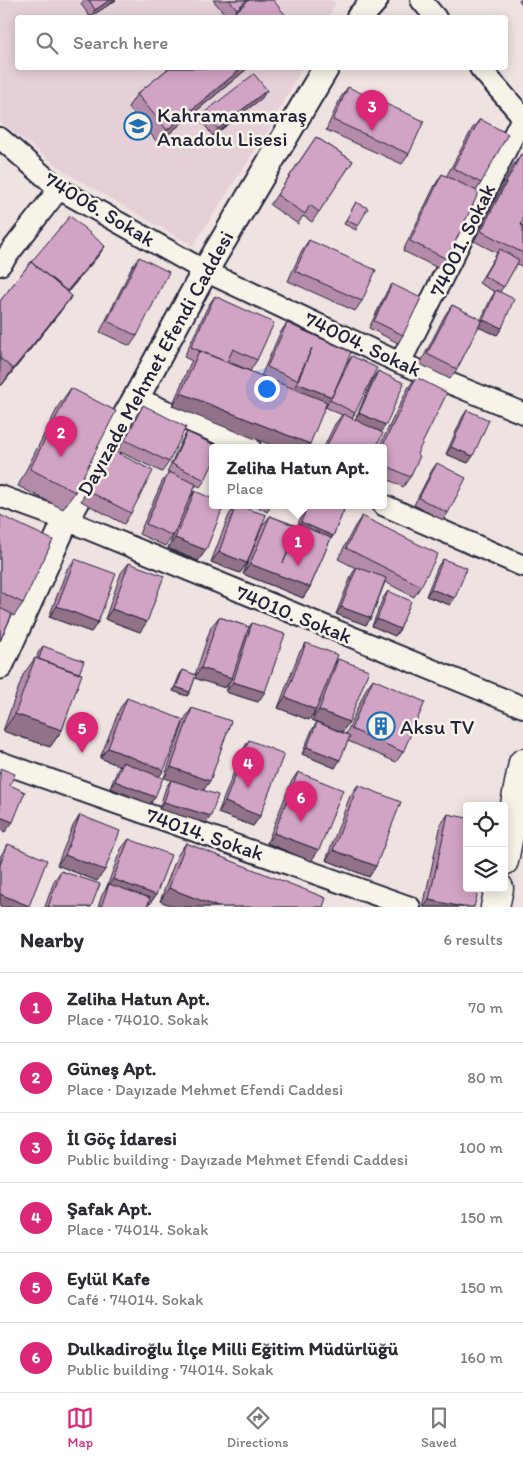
<!DOCTYPE html>
<html lang="en">
<head>
<meta charset="utf-8">
<style>
	body { margin:0; font-family:Itim,sans-serif; background:#f7f7f7; color:#2b2b33 }
	.controls { position:absolute; right:15px; bottom:15px; display:grid; overflow:hidden; border-radius:5px; box-shadow:0 2px 12px #0003 }
	.controls button { width:45px; height:45px; display:grid; place-items:center; padding:0; border:0; border-bottom:1px solid #e1e1e2; background:#fff; color:#2b2b33; font:25px sans-serif }
	.you { position:absolute; left:266px; top:388px; width:18px; height:18px; margin:-12px; border:4px solid #fff; border-radius:50%; background:#1a73e8; box-shadow:0 0 0 8px #1a73e833 }
	.badge { display:grid; place-items:center; width:32px; height:32px; border-radius:50%; background:#db2777; color:#fff; font-size:16px; font-weight:700 }
	.pin { position:absolute; translate:-50% -41px; filter:drop-shadow(0 1px 2px #0008) }
	.pin::after { content:''; position:absolute; top:26px; width:18px; height:15px; background:inherit; clip-path:polygon(0 0,100% 0,50% 100%) }
	.popup { position:absolute; left:209px; top:444px; width:178px; height:65px; box-sizing:border-box; display:grid; place-content:center; border-radius:5px; background:#fff; filter:drop-shadow(0 1px 4px #0005); font-size:16px; white-space:nowrap; color:#7c7c81 }
	.popup b { font-size:19px; color:#2b2b33 }
	.popup::after { content:''; position:absolute; left:50%; top:100%; margin-left:-10px; border:10px solid transparent; border-top-color:#fff }
	.list { margin:0; padding:0; list-style:none }
	h2 { display:flex; justify-content:space-between; align-items:center; height:65px; margin:0; padding:0 20px; font-size:21px }
	h2 small { font-size:16px; font-weight:400; color:#7c7c81 }
	.list li { display:grid; grid-template-columns:32px 1fr auto; gap:15px; align-items:center; box-sizing:border-box; height:70px; padding:0 20px; border-top:1px solid #e1e1e2 }
	.list b { display:block; font-size:19px; white-space:nowrap }
	.list p { margin:0; font-size:16px; white-space:nowrap; color:#7c7c81 }
	.list em { font-size:16px; font-style:normal; color:#7c7c81 }
	.icon { flex:none; width:28px; height:28px; fill:none; stroke:currentColor; stroke-width:2; stroke-linecap:round; stroke-linejoin:round }
	.map { position:relative; flex:none; width:523px; height:907px; overflow:hidden }
	.search { position:absolute; background:#fff; box-shadow:0 2px 12px #0003; left:15px; right:15px; top:15px; height:55px; display:flex; align-items:center; gap:12px; box-sizing:border-box; padding:0 18px; border-radius:5px; color:#7c7c81; font-size:19px }
	.sheet { height:485px; background:#fff }
	nav { display:flex; justify-content:space-around; align-items:center; box-sizing:border-box; height:70px; border-top:1px solid #e1e1e2; background:#fff; font-size:14px; color:#7c7c81 }
	nav a { display:grid; justify-items:center; gap:2px }
	nav .on { color:#db2777 }
	.map>svg:first-child { display:block }
	.built { fill:#e6d0d8 }
	.lines { fill:none; stroke-linecap:round; stroke-linejoin:round }
	.minor-casing { stroke:#22223b; stroke-width:24 }
	.tertiary-casing { stroke:#22223b; stroke-width:29 }
	.secondary-casing { stroke:#22223b; stroke-width:31 }
	.minor { stroke:#f7f3e8; stroke-width:20 }
	.tertiary { stroke:#f7f3e8; stroke-width:25 }
	.secondary { stroke:#f7f3e8; stroke-width:28 }
	.wall { fill:#b48ca9; stroke:#22223b }
	.shaded-wall { fill:#927289; stroke:#22223b }
	.building { fill:#d1a3c4; stroke:#22223b }
	.labels { text-anchor:middle; dominant-baseline:central; stroke-width:5; stroke-linejoin:round; paint-order:stroke }
	.poi-label { font-size:21px; fill:#22223b; stroke:#f7f3e8; text-anchor:start }
	.street-label { font-size:21px; fill:#22223b; stroke:#f7f3e8 }
</style>
</head>
<body>
<div class="map">
<svg width="523" height="907" viewBox="0 0 523 907">
	<rect width="100%" height="100%" fill="#efe3e1"/>
	<filter id="ink" filterUnits="userSpaceOnUse"><feTurbulence type="fractalNoise" baseFrequency=".02" numOctaves="2"/><feDisplacementMap in="SourceGraphic" scale="10" xChannelSelector="R" yChannelSelector="G"/><feConvolveMatrix kernelMatrix="1 2 1 2 8 2 1 2 1" color-interpolation-filters="sRGB"/></filter>
	<g filter="url(#ink)">
		<path class="built" d="M0,0H332L335,3L328,18H18V68H302L269,129L193,246L68,174L0,122Z"/>
		<g class="lines">
			<g class="minor-casing">
				<path id="minor" d="M421,0L436,18
					M480,68L523,117
					M0,138L59,189L205,271L400,363L523,413
					M0,265L59,189
					M400,363L523,116
					M136,398L250,447
					M0,496L66,520L523,707
					M383,505L523,566
					M0,762L410,907"/>
			</g>
			<g class="tertiary-casing">
				<path id="tertiary" d="M359,18L375,0
					M0,666L66,520L136,398L205,271L326,68"/>
			</g>
			<g class="secondary-casing">
				<path id="secondary" d="M504,861L523,763
					M495,907L499,888"/>
			</g>
			<use href="#minor" class="minor"/>
			<use href="#tertiary" class="tertiary"/>
			<use href="#secondary" class="secondary"/>
		</g>
		<path class="wall" d="M84,0H116L90,17L81,4Z
			M213,0H273L228,18Z
			M519,0H523V6Z
			M169,68H248L158,143L128,107L137,94Z
			M348,87L409,154L402,164L326,130L341,97Z
			M262,98L213,136L200,119L205,112Z
			M480,119L481,183L476,191L447,259L440,269L403,251L435,185L442,174L446,177L472,129Z
			M316,137L353,161L312,222L303,216L298,224L270,205Z
			M521,154V225L522,226L523,225V267L517,264L500,292L502,328L497,335L478,327L457,369L450,379L420,364L445,315L452,305L481,320L491,298L495,292L479,283L497,253L474,241L514,164Z
			M356,202L358,226L356,230L344,224Z
			M309,240L362,301L355,311L288,281L302,250Z
			M105,246L98,256L68,292L60,312L1,386L0,385V301L31,262Z
			M139,257L137,336L130,346L100,332L132,267Z
			M392,284L403,335L398,343L369,328L387,291Z
			M215,296L257,360L250,371L228,361L227,362L261,376L280,333L287,323L347,363L352,356L355,413L352,418L355,420L373,378L378,371L381,432L376,447H324L335,424L342,415L325,407L172,406L190,364L192,361L184,357L208,306Z
			M416,377L417,454L410,477L403,487L383,477V447H379L408,388Z
			M71,388L75,492L63,509L18,486L59,405Z
			M143,405L169,462L162,472L118,451L136,416Z
			M467,410L473,456L468,463L446,454L462,418Z
			M187,432L205,480L200,487L196,485L189,499L195,491L206,550L198,561L168,548L179,522L173,536L165,546L139,534L162,482L169,472H167L182,440Z
			M110,449L131,513L124,524L81,501L103,459Z
			M437,463L448,513L443,520L414,505L432,470Z
			M236,505L247,563L240,573L211,562L229,515Z
			M255,505H272L267,512Z
			M306,505H346L333,536L330,540L310,587L303,598L243,574L262,526L270,516L297,526Z
			M0,515L23,603L14,616L12,615L0,641Z
			M362,516L421,586L414,597L385,582L371,618L366,625L336,614L352,574L356,568L338,559L355,526Z
			M75,559L98,622L91,632L49,617L67,569Z
			M443,559L450,605L426,596L438,566Z
			M129,563L140,632L105,619L121,573Z
			M388,591L400,629L395,636L372,626L383,598Z
			M219,617L249,627L252,623L258,702L226,692L229,682L225,688L195,678L190,692L187,696L173,691L180,674L183,670L195,675L211,627Z
			M306,643L333,666L338,659L349,722L342,732L322,725L346,734L366,689L373,679L403,752L396,762L348,741L335,768L302,754L312,730L317,722L312,720L315,712L309,720L278,708L299,653Z
			M43,646L79,674L62,730L50,747L3,731L23,675L35,658L37,659L38,653Z
			M127,698L159,777L155,797L150,804L110,788L118,769L120,766L100,758L120,708Z
			M192,708L204,790L206,823L159,809L166,787L171,780L164,778L185,718Z
			M249,740L260,816L253,826L218,813L242,751Z
			M298,772L311,861L267,843L291,782Z
			M358,785L376,866L369,877L326,860L350,796Z
			M448,814L474,907H423L441,824Z
			M80,815L97,881L57,865L73,826Z
			M129,839L156,895L149,905L148,904L147,907H98L102,895L106,889L121,849Z
			M186,843L323,907H175L160,901L177,856Z
			M8,844L29,906L28,907H0V857Z
			M61,871L91,907H45L54,881Z"/>
		<path class="shaded-wall" d="M110,0H116L90,17L95,10Z
			M247,0H252L230,18L237,9Z
			M242,68H248L158,143L167,130Z
			M267,90L262,98L213,136L218,129Z
			M105,246L98,256L59,302L66,292Z
			M72,296L60,312L1,386L13,369Z
			M483,320L502,328L497,335L478,327Z
			M297,383L332,397L325,408L290,393Z
			M181,393L310,444L308,447H276L172,406Z
			M359,413L386,425L381,432L354,421Z
			M451,447L473,456L468,463L446,454Z
			M301,522L333,536L328,543L300,525L297,530L296,529Z
			M175,538L206,550L198,561L168,548Z
			M219,552L247,563L240,573L211,562Z
			M250,564L310,587L303,598L243,574Z
			M431,589L455,598L450,605L426,596Z
			M57,606L98,622L91,632L49,617Z
			M341,607L371,618L366,625L336,614Z
			M112,609L147,622L140,632L105,619Z
			M377,619L400,629L395,636L372,626Z
			M201,668L232,678L225,688L194,678Z
			M233,682L265,692L258,702L226,692Z
			M176,687L190,692L187,696L173,691Z
			M285,697L316,710L309,720L278,708Z
			M319,710L349,722L342,732L312,720Z
			M15,714L62,730L50,747L3,731Z
			M307,747L340,760L335,768L302,754Z
			M108,748L164,770L157,780L123,762L120,766L100,758Z
			M171,767L210,781L203,791L164,778Z
			M115,781L155,797L150,804L110,788Z
			M164,802L211,816L206,823L159,809Z
			M225,802L260,816L253,826L218,813Z
			M0,817L13,822L5,832L0,830Z
			M274,833L319,850L311,861L267,843Z
			M333,850L376,866L369,877L326,860Z
			M65,855L105,870L97,881L57,865Z
			M113,879L156,895L149,905L108,889L109,884L106,889Z
			M169,888L218,907H175L160,901Z
			M0,894L29,906L28,907H0Z
			M429,900L463,907H424Z"/>
		<path class="building" d="M89,0H110L95,10Z
			M229,0H247L237,9Z
			M249,0H273L288,18H229Z
			M169,68H242L167,130L137,94Z
			M254,74L267,90L218,129L205,112Z
			M348,87L424,121L409,154L333,120Z
			M480,119L508,134L481,183L453,168Z
			M316,137L353,161L319,212L310,205L305,214L277,195Z
			M521,154L523,155V221L521,225L523,226V253L481,231Z
			M442,174L479,192L447,259L410,241Z
			M356,202L368,208L358,226L346,220Z
			M70,216L105,246L67,291L31,262Z
			M309,240L376,270L362,301L295,271Z
			M500,249L519,260L504,287L484,276Z
			M139,257L169,272L137,336L107,321Z
			M31,262L72,296L13,369L0,358V301Z
			M392,284L421,298L403,335L374,321Z
			M496,290L514,299L502,328L483,320Z
			M215,296L274,323L257,360L233,349L227,362L191,347Z
			M452,305L482,320L457,369L427,354Z
			M287,323L351,352L332,397L297,383L312,348L297,380L267,367Z
			M199,351L327,402L310,444L181,393Z
			M352,356L377,368L355,413L330,400Z
			M378,371L404,383L386,425L359,413Z
			M416,377L447,393L417,454L420,456L410,477L383,464V447H382Z
			M71,388L116,411L75,492L30,469Z
			M143,405L186,427L169,462L125,440Z
			M467,410L489,420L473,456L451,447Z
			M343,414L383,433L376,447H326Z
			M187,432L219,447H213V463L205,480L172,464Z
			M110,449L153,471L131,513L88,491Z
			M437,463L466,478L448,513L419,498Z
			M169,472L196,484L173,536L146,524Z
			M195,491L213,499V505H224L206,550L175,538Z
			M236,505L266,515L247,563L219,552Z
			M308,505H346L333,536L301,522Z
			M0,515L53,540L23,603L0,592Z
			M270,516L298,527L283,563L300,525L331,538L310,587L250,564Z
			M362,516L438,554L421,586L346,548Z
			M75,559L116,574L98,622L57,606Z
			M443,559L467,568L455,598L431,589Z
			M129,563L164,576L147,622L112,609Z
			M357,567L386,578L371,618L341,607Z
			M388,591L411,601L400,629L377,619Z
			M0,608L12,614L0,641Z
			M219,617L249,627L232,678L201,668Z
			M252,623L285,634L265,692L233,682Z
			M306,643L338,655L316,710L285,697Z
			M43,646L84,661L79,674L39,659Z
			M35,658L82,674L62,730L15,714Z
			M338,659L369,670L349,722L319,710Z
			M183,670L196,675L190,692L176,687Z
			M373,679L425,702L403,752L351,729Z
			M127,698L184,720L164,770L108,748Z
			M192,708L231,721L210,781L171,767Z
			M317,722L350,736L340,760L307,747Z
			M249,740L284,754L260,816L225,802Z
			M123,762L163,778L155,797L115,781Z
			M0,768L15,774L10,785L25,792L13,822L0,817Z
			M298,772L343,790L319,850L274,833Z
			M171,780L218,795L211,816L164,802Z
			M358,785L401,802L376,866L333,850Z
			M448,814L467,818V888H479L474,907H463L429,900Z
			M80,815L120,831L105,870L65,855Z
			M129,839L171,855L156,895L113,879Z
			M186,843L326,898L323,907H218L169,888Z
			M8,844L47,860L29,906L0,894V865Z
			M61,871L100,884L91,907H48Z
			M109,884L150,898L147,907H101Z"/>
	</g>
	<defs>
		<g id="school-ring" transform="scale(1.4375)"><circle r="9.5" fill="#f7f3e8" stroke="#1f6fb2" stroke-width="1.5"/><path d="M0-5L7-2L0 1L-7-2ZM-4 1L0 2.5L4 1V4Q0 6-4 4Z" fill="#1f6fb2"/></g>
		<g id="building-ring" transform="scale(1.4375)"><circle r="9.5" fill="#f7f3e8" stroke="#1f6fb2" stroke-width="1.5"/><path d="M-4-6H4V6H1V3H-1V6H-4ZM-2.5-4.3h1.7v1.8h-1.7ZM.8-4.3h1.7v1.8H.8ZM-2.5-1h1.7V.8h-1.7ZM.8-1h1.7V.8H.8Z" fill="#1f6fb2"/></g>
	</defs>
	<g fill-rule="evenodd">
		<use href="#school-ring" x="138" y="126"/>
		<use href="#building-ring" x="381" y="726"/>
	</g>
	<g class="labels">
		<g class="poi-label">
			<text x="157" y="114">Kahramanmaraş<tspan x="157" dy="24">Anadolu Lisesi</tspan></text>
			<text x="400" y="726">Aksu TV</text>
		</g>
		<g class="street-label">
			<text transform="translate(100 209) rotate(31)">74006. Sokak</text>
			<text transform="translate(462 240) rotate(-64)">74001. Sokak</text>
			<text transform="translate(363 344) rotate(25)">74004. Sokak</text>
			<text transform="translate(155 363) rotate(-61)">Dayızade Mehmet Efendi Caddesi</text>
			<text transform="translate(294 614) rotate(22)">74010. Sokak</text>
			<text transform="translate(205 834) rotate(19)">74014. Sokak</text>
		</g>
	</g>
</svg>
<div class="controls">
<button><svg class="icon" aria-label="locate" viewBox="0 0 24 24"><circle cx="12" cy="12" r="6"/><path d="M12 2v4M12 18v4M2 12h4M18 12h4"/></svg></button>
<button><svg class="icon" aria-label="layers" viewBox="0 0 24 24"><path d="M12 4l9 5-9 5-9-5zM3 14l9 5 9-5"/></svg></button>
</div>
<div class="you"></div>
<div class="pin badge" style="left:298px;top:566px">1</div>
<div class="popup"><b>Zeliha Hatun Apt.</b>Place</div>
<div class="pin badge" style="left:61px;top:457px">2</div>
<div class="pin badge" style="left:372px;top:131px">3</div>
<div class="pin badge" style="left:248px;top:788px">4</div>
<div class="pin badge" style="left:82px;top:753px">5</div>
<div class="pin badge" style="left:301px;top:822px">6</div>
<div class="search"><svg class="icon" aria-label="search" viewBox="0 0 24 24"><circle cx="10" cy="10" r="6"/><path d="M15 15l6 6"/></svg>Search here</div>
</div>
<section class="sheet">
<h2>Nearby<small>6 results</small></h2>
<ul class="list">
<li><span class="badge">1</span><div><b>Zeliha Hatun Apt.</b><p>Place · 74010. Sokak</p></div><em>70 m</em></li>
<li><span class="badge">2</span><div><b>Güneş Apt.</b><p>Place · Dayızade Mehmet Efendi Caddesi</p></div><em>80 m</em></li>
<li><span class="badge">3</span><div><b>İl Göç İdaresi</b><p>Public building · Dayızade Mehmet Efendi Caddesi</p></div><em>100 m</em></li>
<li><span class="badge">4</span><div><b>Şafak Apt.</b><p>Place · 74014. Sokak</p></div><em>150 m</em></li>
<li><span class="badge">5</span><div><b>Eylül Kafe</b><p>Café · 74014. Sokak</p></div><em>150 m</em></li>
<li><span class="badge">6</span><div><b>Dulkadiroğlu İlçe Milli Eğitim Müdürlüğü</b><p>Public building · 74014. Sokak</p></div><em>160 m</em></li>
</ul>
</section>
<nav>
<a class="on"><svg class="icon" aria-label="map" viewBox="0 0 24 24"><path d="M3 6l6-2 6 2 6-2v14l-6 2-6-2-6 2zM9 4v14M15 6v14"/></svg>Map</a>
<a><svg class="icon" aria-label="directions" viewBox="0 0 24 24"><path d="M12 3l9 9-9 9-9-9zM9 14v-3h6M13 9l2 2-2 2"/></svg>Directions</a>
<a><svg class="icon" aria-label="saved" viewBox="0 0 24 24"><path d="M7 4h10v16l-5-4-5 4z"/></svg>Saved</a>
</nav>
</body>
</html>
